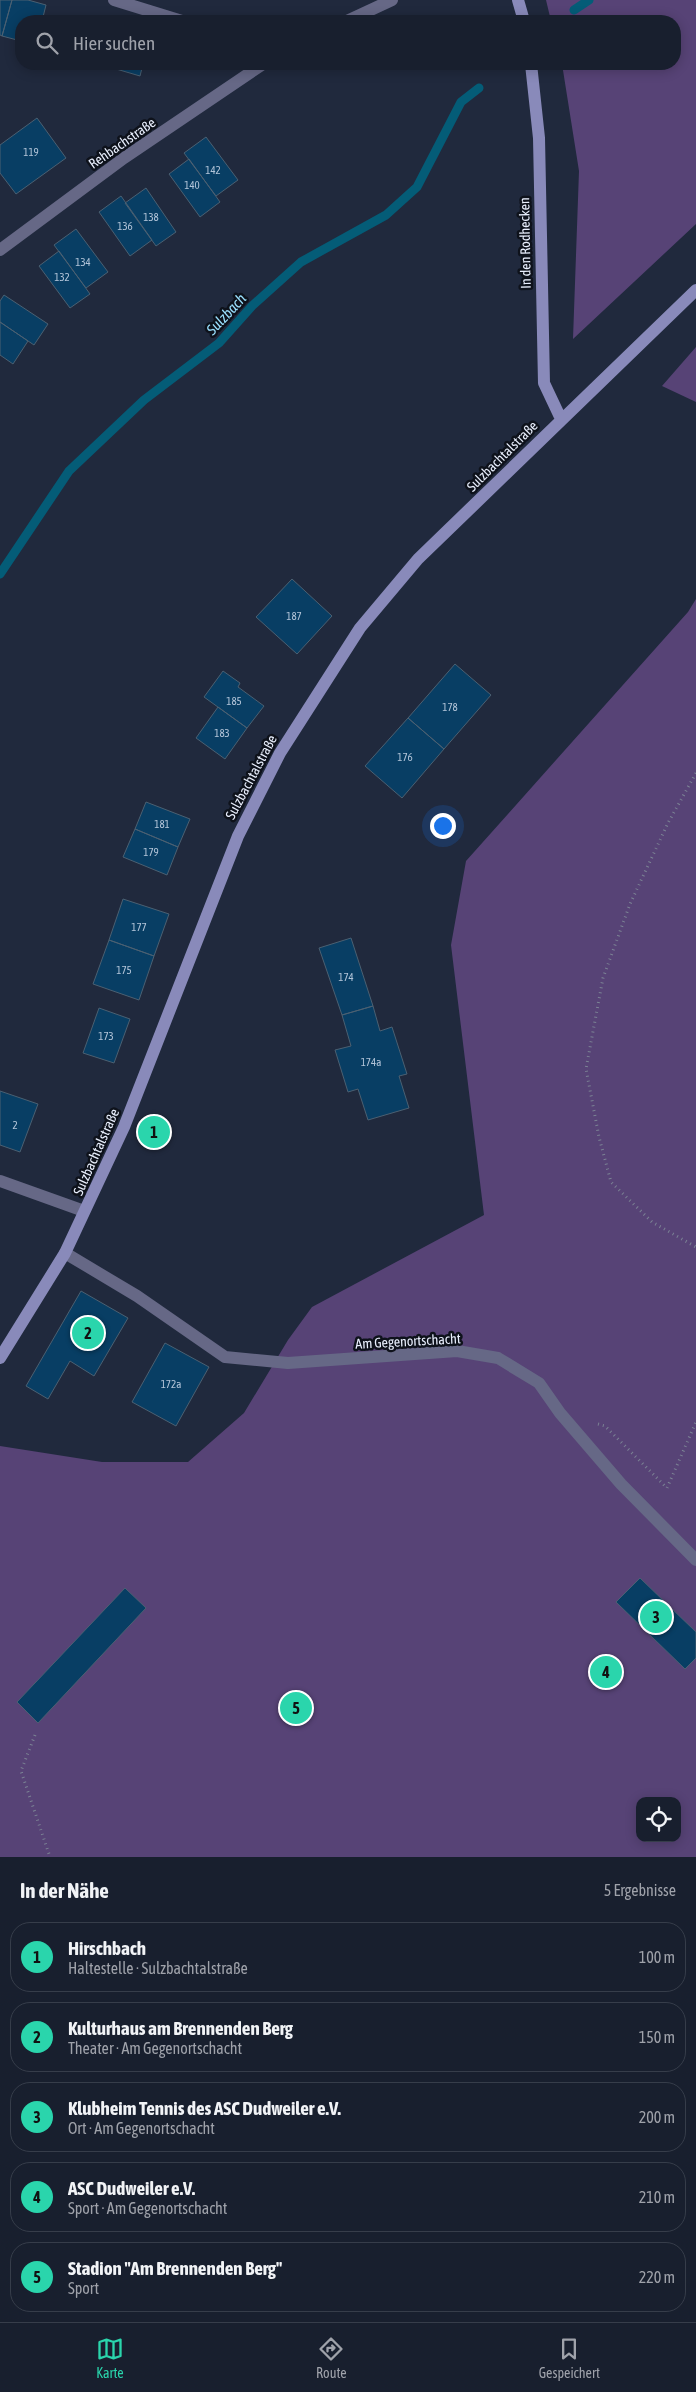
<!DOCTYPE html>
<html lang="de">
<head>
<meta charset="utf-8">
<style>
	body { margin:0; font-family:"Asap Condensed",sans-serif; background:#252c3a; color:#f1f3f6 }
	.controls { position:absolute; right:15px; bottom:15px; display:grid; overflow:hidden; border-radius:10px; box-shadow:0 2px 12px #0003 }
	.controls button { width:45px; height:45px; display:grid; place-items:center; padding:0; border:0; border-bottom:1px solid #363d4a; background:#181f2e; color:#f1f3f6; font:25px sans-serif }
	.you { position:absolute; left:442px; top:825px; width:18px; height:18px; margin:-12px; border:4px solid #fff; border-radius:50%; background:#1a73e8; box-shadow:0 0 0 8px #1a73e833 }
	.badge { display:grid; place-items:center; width:32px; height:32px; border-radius:50%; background:#2ad5ac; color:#111; font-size:16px; font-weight:700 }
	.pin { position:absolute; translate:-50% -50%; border:2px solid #fff; box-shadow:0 1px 5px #0006 }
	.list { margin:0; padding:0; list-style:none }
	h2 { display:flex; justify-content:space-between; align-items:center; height:65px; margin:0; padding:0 20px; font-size:21px }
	h2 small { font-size:16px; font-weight:400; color:#9fa2aa }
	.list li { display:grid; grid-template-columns:32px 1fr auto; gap:15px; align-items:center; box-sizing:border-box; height:70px; margin:0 10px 10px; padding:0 10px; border:1px solid #363d4a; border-radius:20px }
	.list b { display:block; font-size:19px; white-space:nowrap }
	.list p { margin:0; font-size:16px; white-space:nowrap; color:#9fa2aa }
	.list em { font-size:16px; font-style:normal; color:#9fa2aa }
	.icon { flex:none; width:28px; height:28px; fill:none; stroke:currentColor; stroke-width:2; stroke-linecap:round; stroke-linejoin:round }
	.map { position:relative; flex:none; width:696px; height:1857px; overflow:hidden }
	.search { position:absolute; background:#181f2e; box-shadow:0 2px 12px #0003; left:15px; right:15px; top:15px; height:55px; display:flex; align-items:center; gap:12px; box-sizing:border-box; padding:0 18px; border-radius:20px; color:#9fa2aa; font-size:19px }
	.sheet { height:465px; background:#181f2e }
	nav { display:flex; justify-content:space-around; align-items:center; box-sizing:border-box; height:70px; border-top:1px solid #363d4a; background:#181f2e; font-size:14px; color:#9fa2aa }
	nav a { display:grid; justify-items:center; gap:2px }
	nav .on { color:#2ad5ac }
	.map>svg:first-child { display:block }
	.green { fill:#574376; fill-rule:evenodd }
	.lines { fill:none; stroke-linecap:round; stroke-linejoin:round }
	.stream { stroke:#045c77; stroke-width:9 }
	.building { fill:#083e64; stroke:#4b6072 }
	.path { stroke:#7b8294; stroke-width:3; stroke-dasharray:1 4; stroke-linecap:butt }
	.street { stroke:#666886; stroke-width:12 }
	.secondary { stroke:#898aba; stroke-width:12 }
	.labels { text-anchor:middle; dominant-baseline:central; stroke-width:5; stroke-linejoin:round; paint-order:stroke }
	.number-label { font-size:11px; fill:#b2c4d8 }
	.street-label { font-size:14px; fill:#eaf0fe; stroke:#0e121b }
	.water-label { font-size:15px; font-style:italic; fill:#9ae0fe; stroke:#0e121b }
</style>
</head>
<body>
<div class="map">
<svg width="696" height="1857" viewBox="0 0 696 1857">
	<rect width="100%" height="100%" fill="#20293d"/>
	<path class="green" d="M546,0H696V224L573,339L579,171L562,64H675V21H551Z
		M696,347V402L662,386Z
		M696,599V1857H0V1446L102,1462H188L244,1413L288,1340L312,1307L484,1215L451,945L466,861L688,612ZM640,1801H677V1838H640Z"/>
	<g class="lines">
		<path class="stream" d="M574,10L589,0
			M0,574L69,471L144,400L219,343L252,306L301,262L386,215L417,187L461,102L479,88"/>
	</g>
	<path class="building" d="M0,0H12L2,36L0,35Z
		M12,0H28L46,5L42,21H21V41L2,36Z
		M107,64H143L140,76L106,66Z
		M37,118L66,158L16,194L0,173V145Z
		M206,137L238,180L216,196L184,153Z
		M189,159L220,202L200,217L169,174Z
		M146,188L176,232L156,246L125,203Z
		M121,196L152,240L130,256L99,212Z
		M76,229L108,272L86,288L54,245Z
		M59,251L90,294L70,308L39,266Z
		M4,295L48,324L34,345L0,322V301Z
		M0,322L28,341L13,364L0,355Z
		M292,579L332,616L297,654L256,617Z
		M455,664L491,695L444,749L408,718Z
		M223,671L240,683L238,687L264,706L247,728L204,697Z
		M218,707L247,728L225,759L196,738Z
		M408,718L444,749L402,798L365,766Z
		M146,802L190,819L178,847L135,829Z
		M135,829L178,847L167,875L123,857Z
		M123,899L169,914L154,956L109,940Z
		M351,938L373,1006L342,1015L319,948Z
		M109,940L154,956L139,1000L93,984Z
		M373,1006L380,1031L392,1027L407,1074L399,1076L409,1108L368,1120L358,1089L348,1092L335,1050L351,1046L342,1015Z
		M99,1008L130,1019L114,1063L83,1053Z
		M0,1091L38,1104L20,1152L0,1145Z
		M81,1291L128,1318L94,1376L70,1361L48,1399L26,1386Z
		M165,1343L209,1367L176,1426L132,1402Z
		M640,1578L696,1632V1658L685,1669L616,1602Z
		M125,1588L146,1608L38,1723L17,1702Z"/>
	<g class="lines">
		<path class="path" d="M696,773L668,823L630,904L603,978L586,1069L599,1137L611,1182L652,1222L696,1247
			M598,1424L605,1426L667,1488L696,1422
			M35,1735L21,1771L50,1857"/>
		<path class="street" d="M114,0L182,21
			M347,21L392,0
			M0,250L124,158L263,64
			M0,1181L84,1211
			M65,1253L137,1296L225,1357L288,1363L457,1351L498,1358L539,1383L560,1413L621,1484L696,1560"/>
		<path class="secondary" d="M518,0L524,21
			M531,64L539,138L544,383L561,419
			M0,1358L65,1253L124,1127L238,836L280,753L360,628L418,559L696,290"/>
	</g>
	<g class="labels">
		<g class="number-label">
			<text x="31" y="152">119</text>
			<text x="213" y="170">142</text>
			<text x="192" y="185">140</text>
			<text x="151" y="217">138</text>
			<text x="125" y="226">136</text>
			<text x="83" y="262">134</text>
			<text x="62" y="277">132</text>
			<text x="294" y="616">187</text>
			<text x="234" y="701">185</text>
			<text x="450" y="707">178</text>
			<text x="222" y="733">183</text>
			<text x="405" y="757">176</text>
			<text x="162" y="824">181</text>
			<text x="151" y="852">179</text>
			<text x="139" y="927">177</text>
			<text x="124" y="970">175</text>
			<text x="346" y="977">174</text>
			<text x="106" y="1036">173</text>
			<text x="371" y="1062">174a</text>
			<text x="15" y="1125">2</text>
			<text x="171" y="1384">172a</text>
		</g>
		<g class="street-label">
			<text transform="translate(122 143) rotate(-35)">Rehbachstraße</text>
			<text transform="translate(525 243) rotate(-91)">In den Rodhecken</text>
			<text transform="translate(502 456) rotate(-45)">Sulzbachtalstraße</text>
			<text transform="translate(251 777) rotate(-62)">Sulzbachtalstraße</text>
			<text transform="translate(96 1152) rotate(-66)">Sulzbachtalstraße</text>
			<text transform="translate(408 1341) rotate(-3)">Am Gegenortschacht</text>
		</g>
		<g class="water-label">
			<text transform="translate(226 314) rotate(-47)">Sulzbach</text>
		</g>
	</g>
</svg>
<div class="controls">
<button><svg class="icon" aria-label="locate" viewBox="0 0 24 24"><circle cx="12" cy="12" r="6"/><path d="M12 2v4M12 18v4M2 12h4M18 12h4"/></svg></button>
</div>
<div class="you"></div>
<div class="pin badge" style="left:154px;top:1132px">1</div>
<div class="pin badge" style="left:88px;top:1333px">2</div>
<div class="pin badge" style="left:656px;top:1617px">3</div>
<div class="pin badge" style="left:606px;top:1672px">4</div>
<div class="pin badge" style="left:296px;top:1708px">5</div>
<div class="search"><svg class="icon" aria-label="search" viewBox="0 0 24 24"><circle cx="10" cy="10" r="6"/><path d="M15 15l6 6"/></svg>Hier suchen</div>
</div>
<section class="sheet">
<h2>In der Nähe<small>5 Ergebnisse</small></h2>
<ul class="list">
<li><span class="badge">1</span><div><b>Hirschbach</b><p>Haltestelle · Sulzbachtalstraße</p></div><em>100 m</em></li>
<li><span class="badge">2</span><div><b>Kulturhaus am Brennenden Berg</b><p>Theater · Am Gegenortschacht</p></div><em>150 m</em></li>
<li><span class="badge">3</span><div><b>Klubheim Tennis des ASC Dudweiler e.V.</b><p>Ort · Am Gegenortschacht</p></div><em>200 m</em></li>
<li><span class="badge">4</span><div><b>ASC Dudweiler e.V.</b><p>Sport · Am Gegenortschacht</p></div><em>210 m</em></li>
<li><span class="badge">5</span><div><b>Stadion &quot;Am Brennenden Berg&quot;</b><p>Sport</p></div><em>220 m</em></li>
</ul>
</section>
<nav>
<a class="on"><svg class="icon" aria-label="map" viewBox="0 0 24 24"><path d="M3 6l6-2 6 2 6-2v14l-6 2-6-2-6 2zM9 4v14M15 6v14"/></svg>Karte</a>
<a><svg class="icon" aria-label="directions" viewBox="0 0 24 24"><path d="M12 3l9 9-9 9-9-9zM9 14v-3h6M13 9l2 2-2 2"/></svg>Route</a>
<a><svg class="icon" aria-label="saved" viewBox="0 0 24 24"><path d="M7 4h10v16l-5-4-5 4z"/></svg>Gespeichert</a>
</nav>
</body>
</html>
